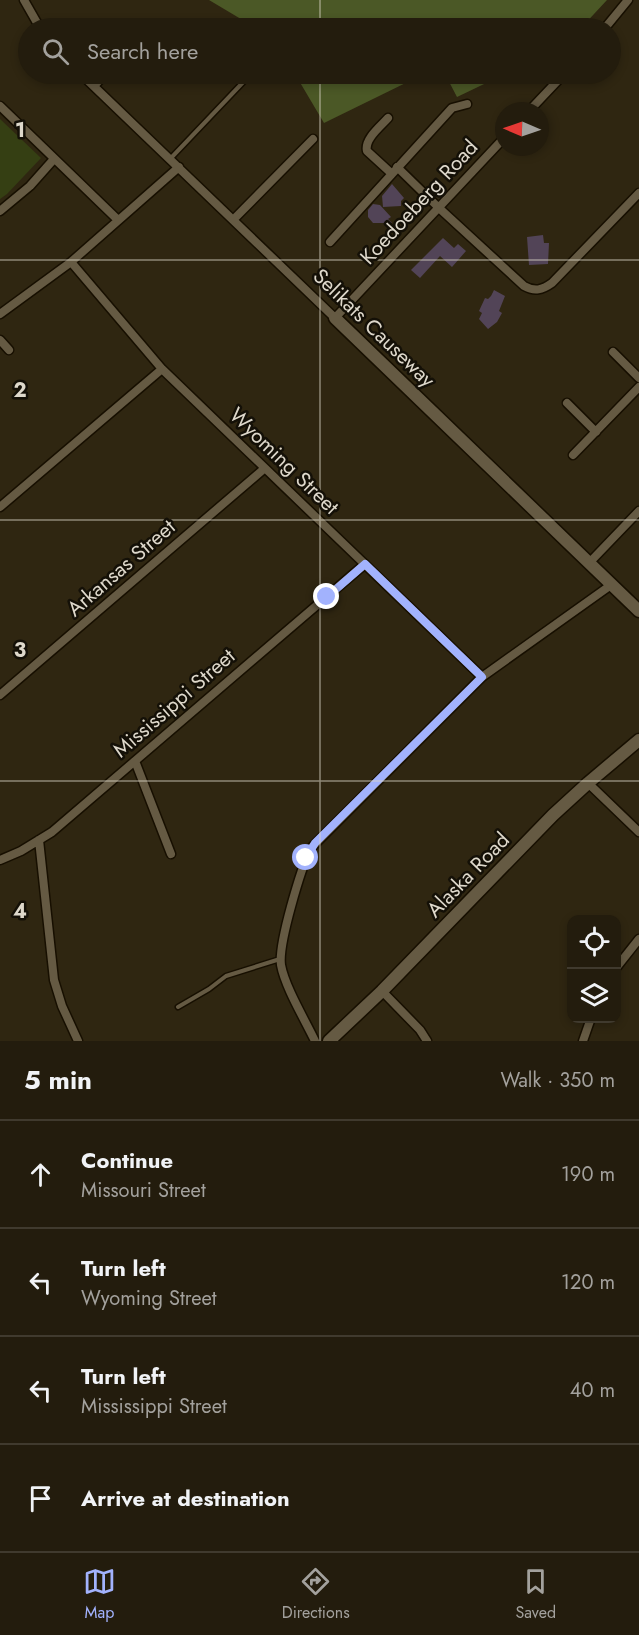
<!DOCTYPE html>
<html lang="en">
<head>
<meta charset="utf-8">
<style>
	body { margin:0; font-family:Jost,sans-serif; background:#2f291b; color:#f1f3f6 }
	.controls { position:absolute; right:18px; bottom:18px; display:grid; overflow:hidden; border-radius:12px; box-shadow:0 3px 9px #0003 }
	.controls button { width:54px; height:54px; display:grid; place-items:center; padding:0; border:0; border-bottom:2px solid #403a2e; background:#231c0d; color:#f1f3f6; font:30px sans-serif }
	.compass { position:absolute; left:495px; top:102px; width:54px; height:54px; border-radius:50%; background:#231c0d; box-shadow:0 3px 9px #0003; rotate:272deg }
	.stop { position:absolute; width:18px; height:18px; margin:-14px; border:4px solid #a2b2fd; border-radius:50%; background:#fff }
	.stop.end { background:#a2b2fd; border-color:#fff; box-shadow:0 2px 6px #0008 }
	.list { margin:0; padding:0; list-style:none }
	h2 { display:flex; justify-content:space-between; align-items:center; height:78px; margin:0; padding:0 24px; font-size:26px }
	h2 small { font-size:20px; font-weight:400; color:#a3a19d }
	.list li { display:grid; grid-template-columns:39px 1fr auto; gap:18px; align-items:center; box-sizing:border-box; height:108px; padding:0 24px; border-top:2px solid #403a2e }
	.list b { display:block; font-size:22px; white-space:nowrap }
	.list p { margin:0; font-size:20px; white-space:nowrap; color:#a3a19d }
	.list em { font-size:20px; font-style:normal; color:#a3a19d }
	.icon { flex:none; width:33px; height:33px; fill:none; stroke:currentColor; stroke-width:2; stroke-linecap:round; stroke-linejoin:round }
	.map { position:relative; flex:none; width:639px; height:1041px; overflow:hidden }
	.search { position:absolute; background:#231c0d; box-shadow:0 3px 9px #0003; left:18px; right:18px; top:18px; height:66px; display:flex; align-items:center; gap:15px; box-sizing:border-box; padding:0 21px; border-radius:33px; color:#a3a19d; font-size:22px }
	.sheet { height:510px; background:#231c0d }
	nav { display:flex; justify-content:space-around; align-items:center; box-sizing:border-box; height:84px; border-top:2px solid #403a2e; background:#231c0d; font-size:16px; color:#a3a19d }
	nav a { display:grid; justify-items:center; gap:3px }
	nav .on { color:#a2b2fd }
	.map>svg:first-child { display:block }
	.green { fill:#353f13 }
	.forest { fill:#4b5826 }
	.building { fill:#524457 }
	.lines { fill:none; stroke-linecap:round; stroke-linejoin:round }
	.lane-casing { stroke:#170f00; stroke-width:7 }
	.street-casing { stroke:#170f00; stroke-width:11 }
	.secondary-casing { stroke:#170f00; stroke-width:15 }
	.lane { stroke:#655a43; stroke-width:4 }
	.street { stroke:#655a43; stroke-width:8 }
	.secondary { stroke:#655a43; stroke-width:12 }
	.route { stroke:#a2b2fd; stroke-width:8 }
	.grid { fill:none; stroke:#ded8cb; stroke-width:1.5; stroke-opacity:0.55 }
	.labels { text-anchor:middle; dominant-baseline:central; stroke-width:5; stroke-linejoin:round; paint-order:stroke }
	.street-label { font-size:21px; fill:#ded8cb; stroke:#141007 }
	.grid-label { font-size:20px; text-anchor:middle; font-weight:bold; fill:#ded8cb; stroke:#141007; stroke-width:5; stroke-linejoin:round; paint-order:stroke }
</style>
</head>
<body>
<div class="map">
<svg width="639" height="1041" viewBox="0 0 639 1041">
	<rect width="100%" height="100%" fill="#2f2611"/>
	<path class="green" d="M0,119L41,158L7,194L0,199Z"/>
	<path class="forest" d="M209,0H607L581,28H256Z
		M295,74H424L324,123Z
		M445,74H505L457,97Z"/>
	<path class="building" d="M392,184L404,198L401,201V206L383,207L382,196Z
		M373,204L380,205L391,217L388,219L392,223H373L368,217V210Z
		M543,235L544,243H549L548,264L529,265L527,237Z
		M443,238L454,248L458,244L466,251L452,267L440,256L420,278L411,270Z
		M494,290L505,296L499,311L502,313L497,322L488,329L479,319L482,313L479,311L485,298L488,299L491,296Z"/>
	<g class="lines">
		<g class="lane-casing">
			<path id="lane" d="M171,158L249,76
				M178,1007L209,989L226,976L280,959"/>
		</g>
		<g class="street-casing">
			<path id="street" d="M24,0L40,28
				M605,28L628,0
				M81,74L335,318L504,138
				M94,86L105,74
				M0,106L118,220
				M529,111L564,74
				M388,118C381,126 364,139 367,151L391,173
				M397,167L439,208L524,286C535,292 542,290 552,283L639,193
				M0,211L30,186L54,159
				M233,220L313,139
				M330,242L452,108L467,104
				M71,262L162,369L482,677
				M0,314L71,262L179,167
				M0,340L9,350
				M613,352L639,378
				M567,403L596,432
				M573,455L639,387
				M0,507L162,369
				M590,562L639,511
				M0,695L265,468
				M135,761L171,854
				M588,783L639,832
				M39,840L54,980L62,1006L78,1041
				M0,860L21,851L52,832L365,564
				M616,968L639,939
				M382,991L420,1030L427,1041
				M315,1041C305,1020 285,987 281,965C278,944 301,868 311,848L482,677L611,585
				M583,1041L591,1018"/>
		</g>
		<g class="secondary-casing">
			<path id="secondary" d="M335,318L639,611
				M329,1041L382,991L553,815L588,783L639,740"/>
		</g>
		<use href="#lane" class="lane"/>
		<use href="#street" class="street"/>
		<use href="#secondary" class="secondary"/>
	</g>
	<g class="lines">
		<path class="route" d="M306,858L315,843L482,677L365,564L327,597"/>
	</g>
	<path class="grid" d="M320,0V28M320,74V1041M0,260H639M0,520H639M0,781H639"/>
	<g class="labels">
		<g class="street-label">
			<text transform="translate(419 202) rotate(-47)">Koedoeberg Road</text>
			<text transform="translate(374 328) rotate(44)">Selikats Causeway</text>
			<text transform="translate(284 461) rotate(44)">Wyoming Street</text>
			<text transform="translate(121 568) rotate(-41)">Arkansas Street</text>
			<text transform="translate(174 703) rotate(-41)">Mississippi Street</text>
			<text transform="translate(468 875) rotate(-46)">Alaska Road</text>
		</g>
	</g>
	<g class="grid-label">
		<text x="20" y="137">1</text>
		<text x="20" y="397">2</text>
		<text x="20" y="657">3</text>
		<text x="20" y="918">4</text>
	</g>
</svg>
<div class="controls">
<button><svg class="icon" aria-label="locate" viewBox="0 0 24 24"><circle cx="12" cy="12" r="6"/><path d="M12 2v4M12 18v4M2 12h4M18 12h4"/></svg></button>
<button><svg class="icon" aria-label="layers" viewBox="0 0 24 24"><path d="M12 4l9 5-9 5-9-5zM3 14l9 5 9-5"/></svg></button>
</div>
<svg class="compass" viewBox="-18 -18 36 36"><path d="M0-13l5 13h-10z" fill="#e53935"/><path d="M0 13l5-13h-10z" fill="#a3a19d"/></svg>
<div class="stop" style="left:306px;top:858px"></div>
<div class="stop end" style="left:327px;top:597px"></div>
<div class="search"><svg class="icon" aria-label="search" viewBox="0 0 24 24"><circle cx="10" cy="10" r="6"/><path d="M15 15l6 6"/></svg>Search here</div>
</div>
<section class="sheet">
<h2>5 min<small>Walk · 350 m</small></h2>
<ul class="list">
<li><svg class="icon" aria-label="ahead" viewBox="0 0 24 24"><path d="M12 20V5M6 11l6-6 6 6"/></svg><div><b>Continue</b><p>Missouri Street</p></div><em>190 m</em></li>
<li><svg class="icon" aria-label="left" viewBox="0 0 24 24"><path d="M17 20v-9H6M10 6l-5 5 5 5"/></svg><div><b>Turn left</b><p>Wyoming Street</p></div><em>120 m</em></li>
<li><svg class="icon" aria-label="left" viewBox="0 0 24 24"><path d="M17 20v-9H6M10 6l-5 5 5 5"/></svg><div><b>Turn left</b><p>Mississippi Street</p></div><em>40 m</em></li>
<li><svg class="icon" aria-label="arrive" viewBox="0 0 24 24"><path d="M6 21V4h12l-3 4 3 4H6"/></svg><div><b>Arrive at destination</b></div></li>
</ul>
</section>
<nav>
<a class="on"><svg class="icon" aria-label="map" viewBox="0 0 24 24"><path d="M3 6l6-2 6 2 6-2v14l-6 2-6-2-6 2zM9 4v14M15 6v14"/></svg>Map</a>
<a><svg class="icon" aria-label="directions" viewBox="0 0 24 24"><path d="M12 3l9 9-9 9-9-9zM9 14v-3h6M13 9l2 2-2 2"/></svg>Directions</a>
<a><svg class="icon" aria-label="saved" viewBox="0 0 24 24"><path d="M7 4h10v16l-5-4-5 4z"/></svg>Saved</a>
</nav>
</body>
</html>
